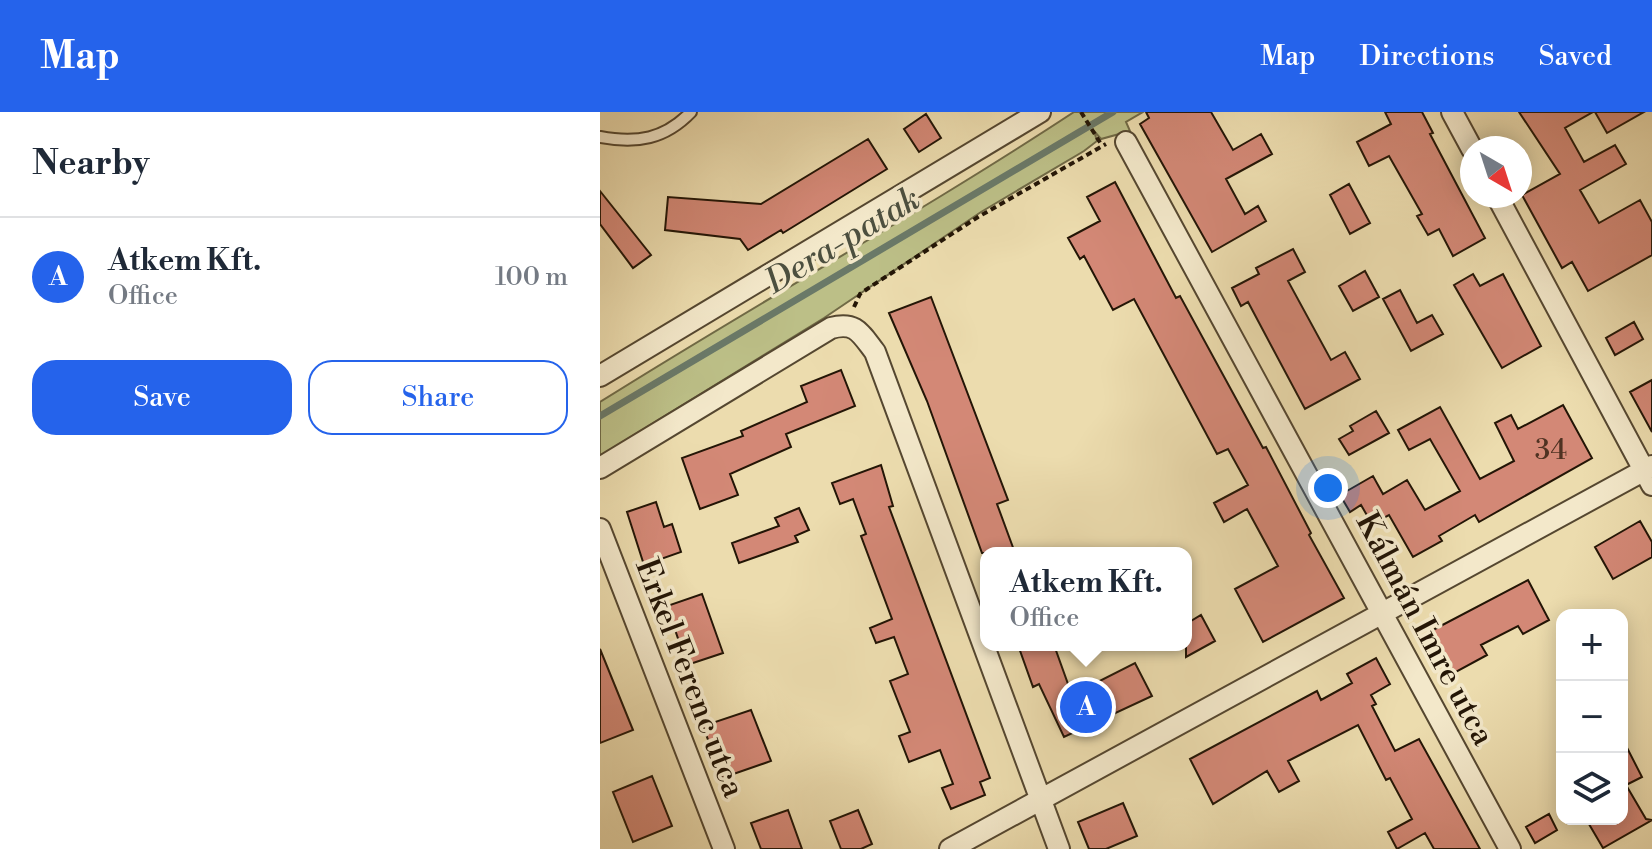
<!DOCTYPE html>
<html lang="en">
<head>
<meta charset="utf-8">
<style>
	body { margin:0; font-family:"Libre Bodoni",serif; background:#f6f6f7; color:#1f2937 }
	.controls { position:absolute; right:24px; bottom:24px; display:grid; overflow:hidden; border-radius:16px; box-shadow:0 4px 20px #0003 }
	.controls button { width:72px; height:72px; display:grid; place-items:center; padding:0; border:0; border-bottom:2px solid #e0e1e3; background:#fff; color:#1f2937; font:40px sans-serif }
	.compass { position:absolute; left:860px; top:24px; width:72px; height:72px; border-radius:50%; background:#fff; box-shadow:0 4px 20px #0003; rotate:141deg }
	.you { position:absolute; left:728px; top:376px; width:28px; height:28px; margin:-20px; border:6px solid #fff; border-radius:50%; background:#1a73e8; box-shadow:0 0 0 12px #1a73e833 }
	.badge { display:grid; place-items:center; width:52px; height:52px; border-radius:50%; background:#2563eb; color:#fff; font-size:26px; font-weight:700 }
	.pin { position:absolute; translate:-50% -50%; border:4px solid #fff; box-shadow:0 2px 8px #0006 }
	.popup { position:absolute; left:380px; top:435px; width:212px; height:104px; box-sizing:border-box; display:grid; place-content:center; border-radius:16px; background:#fff; filter:drop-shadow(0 2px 6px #0005); font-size:26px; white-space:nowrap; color:#747a83 }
	.popup b { font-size:30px; color:#1f2937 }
	.popup::after { content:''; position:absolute; left:50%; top:100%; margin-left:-16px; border:16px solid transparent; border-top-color:#fff }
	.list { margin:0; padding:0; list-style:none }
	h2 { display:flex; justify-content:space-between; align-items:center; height:104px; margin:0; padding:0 32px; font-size:34px }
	h2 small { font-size:26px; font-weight:400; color:#747a83 }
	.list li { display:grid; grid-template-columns:52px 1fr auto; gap:24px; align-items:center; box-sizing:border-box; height:120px; padding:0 32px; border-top:2px solid #e0e1e3 }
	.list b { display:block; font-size:30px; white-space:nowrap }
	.list p { margin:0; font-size:26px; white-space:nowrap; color:#747a83 }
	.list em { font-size:26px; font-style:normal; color:#747a83 }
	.actions { display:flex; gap:16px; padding:24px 32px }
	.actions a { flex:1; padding:18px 0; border:2px solid #2563eb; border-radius:24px; text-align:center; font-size:28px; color:#2563eb }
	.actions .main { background:#2563eb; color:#fff }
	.icon { flex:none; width:44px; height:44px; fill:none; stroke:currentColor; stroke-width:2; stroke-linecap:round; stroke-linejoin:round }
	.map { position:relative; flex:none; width:1052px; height:737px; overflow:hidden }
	header { display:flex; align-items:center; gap:48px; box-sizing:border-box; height:112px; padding:0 40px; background:#2563eb; color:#fff }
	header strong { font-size:38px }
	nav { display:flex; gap:44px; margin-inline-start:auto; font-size:28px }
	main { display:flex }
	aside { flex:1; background:#fff }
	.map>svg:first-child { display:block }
	.green { fill:#bcbf87; stroke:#706a46; stroke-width:2 }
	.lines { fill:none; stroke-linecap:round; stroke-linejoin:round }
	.stream { stroke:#6a7968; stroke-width:7 }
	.building { fill:#d38876; stroke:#231506; stroke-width:2 }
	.service-casing { stroke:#554730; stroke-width:14 }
	.minor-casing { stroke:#554730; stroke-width:24 }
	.path { stroke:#231506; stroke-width:4; stroke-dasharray:6 4; stroke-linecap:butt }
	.service { stroke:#f3e8ca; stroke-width:10 }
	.minor { stroke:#f3e8ca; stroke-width:20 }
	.labels { text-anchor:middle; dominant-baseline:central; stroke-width:7; stroke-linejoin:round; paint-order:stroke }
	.number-label { font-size:28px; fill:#4f3222 }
	.street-label { font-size:32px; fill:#231506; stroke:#f3e8ca }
	.water-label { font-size:34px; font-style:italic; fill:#4c4f3f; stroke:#f3e8ca }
</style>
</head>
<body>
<header>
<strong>Map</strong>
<nav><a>Map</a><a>Directions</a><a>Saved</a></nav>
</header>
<main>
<aside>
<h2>Nearby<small></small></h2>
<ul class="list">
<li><span class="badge">A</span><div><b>Atkem Kft.</b><p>Office</p></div><em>100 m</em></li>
</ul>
<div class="actions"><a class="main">Save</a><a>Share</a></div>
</aside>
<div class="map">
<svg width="1052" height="737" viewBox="0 0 1052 737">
	<rect width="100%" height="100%" fill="#ecdcae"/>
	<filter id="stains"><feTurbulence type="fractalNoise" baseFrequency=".0025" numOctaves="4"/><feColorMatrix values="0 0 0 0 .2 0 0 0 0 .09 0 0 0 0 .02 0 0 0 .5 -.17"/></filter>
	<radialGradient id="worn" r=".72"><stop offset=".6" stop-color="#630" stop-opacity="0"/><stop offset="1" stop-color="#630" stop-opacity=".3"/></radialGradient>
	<path class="green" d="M474,0H543L526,10L530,19L501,27L494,19L497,29L484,39L381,100L224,206L0,344V290C157,191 319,102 474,0Z"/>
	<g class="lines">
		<path class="stream" d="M0,304L513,0"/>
	</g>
	<path class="building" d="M546,0H611L633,38L661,22L672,42L626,67L645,102L658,94L666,109L612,140L540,12L549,6Z
		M785,0H822L833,21L830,22L885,126L853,144L839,117L828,123L817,104L822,102L789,44L769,54L757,30L791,12Z
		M919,0H993L965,16L984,50L1015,33L1026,52L980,78L999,111L1040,88L1052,110V143L988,179L972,150L962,156L922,83L960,62Z
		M995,0H1044L1007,21Z
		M326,2L341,26L319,40L304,17Z
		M268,27L287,57L183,121L181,118L148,138L140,127L65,118L68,85L161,92Z
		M515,70L576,186L580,184L663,336L666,335L711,421L709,423L744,486L663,530L635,477L678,454L647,397L624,410L614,391L648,373L628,337L617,342L534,187L513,198L484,144L480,147L468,126L500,109L487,85Z
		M749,72L770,111L750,122L730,83Z
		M0,79L51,143L33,156L0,112Z
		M693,137L705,160L688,169L731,248L745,240L760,267L705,297L648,190L641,194L632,176L659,162L656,156Z
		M765,159L779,185L753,199L739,174Z
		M873,162L880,174L903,162L941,234L902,256L854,173Z
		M800,178L817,211L832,203L843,222L811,239L783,187Z
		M331,185L408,388L397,392L415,441H382L327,289L289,201Z
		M1034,210L1043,227L1015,243L1006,226Z
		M241,258L255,294L186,322L191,335L130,362L138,383L100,397L82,346L143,324L141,319L207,290L201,274Z
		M1052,268V320L1030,280Z
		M963,293L992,346L879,410L875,403L839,424L842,429L813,445L789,403L772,412L761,393L750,400L740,383L773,364L783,382L807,368L825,398L860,379L830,327L809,338L798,318L840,295L880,367L914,349L895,311L911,303L918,317Z
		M776,299L789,321L749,343L739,327L753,319L750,314Z
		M281,353L293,394L289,395L390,666L380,670L385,683L351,697L342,676L353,672L340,638L309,650L299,624L310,620L290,569L308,562L294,525L276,531L270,516L292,507L261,424L266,422L253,387L240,392L232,371Z
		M56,390L64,415L72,412L81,440L44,453L27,400Z
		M199,396L209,418L195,424L198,430L139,451L132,431L179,414L175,406Z
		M1040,409L1052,430V445L1013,467L995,435Z
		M928,468L949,508L923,522L918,514L881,533L887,543L854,561L831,519Z
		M102,482L123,541L87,553L67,494Z
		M601,503L615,529L586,545V512Z
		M418,533H454L472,583L535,551L552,584L464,625L439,572L433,575Z
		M0,537L33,618L0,631Z
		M776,546L790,572L771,583L776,592L772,594L795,639L819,627L880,737H834L825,721L797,737L788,720L812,707L790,666L786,668L758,613L688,649L699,669L679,680L667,659L613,692L590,647L717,579L721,588L752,571L747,562Z
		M151,598L171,649L122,666L103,614Z
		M1022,626L1042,665L1026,673L1046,707L1052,708L1003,736L986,707H1022Z
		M52,664L72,714L33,730L13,680Z
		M523,691L537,724L506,737H489L478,710Z
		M188,698L202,737H161L151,711Z
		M258,698L272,732L261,737H241L230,709Z
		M949,702L957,718L935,731L926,715Z"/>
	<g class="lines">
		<g class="service-casing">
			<path id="service" d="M0,25C37,32 65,27 91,0"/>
		</g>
		<g class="minor-casing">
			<path id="minor" d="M852,0L872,37
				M526,30L910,737
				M897,84L1052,373
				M0,264L440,0
				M0,356L231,216C256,209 261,222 275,240L459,737
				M0,417L124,737
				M350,737L1052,354"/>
		</g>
		<path class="path" d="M481,0L501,32
			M254,195L260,182L270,175L378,105L506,32"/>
		<use href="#service" class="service"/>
		<use href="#minor" class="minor"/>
	</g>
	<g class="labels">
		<g class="number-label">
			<text x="951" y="338">34</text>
		</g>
		<g class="street-label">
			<text transform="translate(825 517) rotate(62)">Kálmán Imre utca</text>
			<text transform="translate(90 566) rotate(69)">Erkel Ferenc utca</text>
		</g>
		<g class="water-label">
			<text transform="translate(243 129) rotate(-31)">Dera-patak</text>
		</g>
	</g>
	<rect width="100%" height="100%" filter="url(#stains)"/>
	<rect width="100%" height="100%" fill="url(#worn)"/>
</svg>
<div class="controls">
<button>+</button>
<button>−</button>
<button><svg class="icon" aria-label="layers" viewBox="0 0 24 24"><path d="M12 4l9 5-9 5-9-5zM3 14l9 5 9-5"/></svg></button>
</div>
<svg class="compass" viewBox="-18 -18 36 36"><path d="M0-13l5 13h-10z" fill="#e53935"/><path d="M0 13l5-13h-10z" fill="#747a83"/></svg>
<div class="you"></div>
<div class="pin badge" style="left:486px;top:595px">A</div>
<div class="popup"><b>Atkem Kft.</b>Office</div>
</div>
</main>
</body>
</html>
